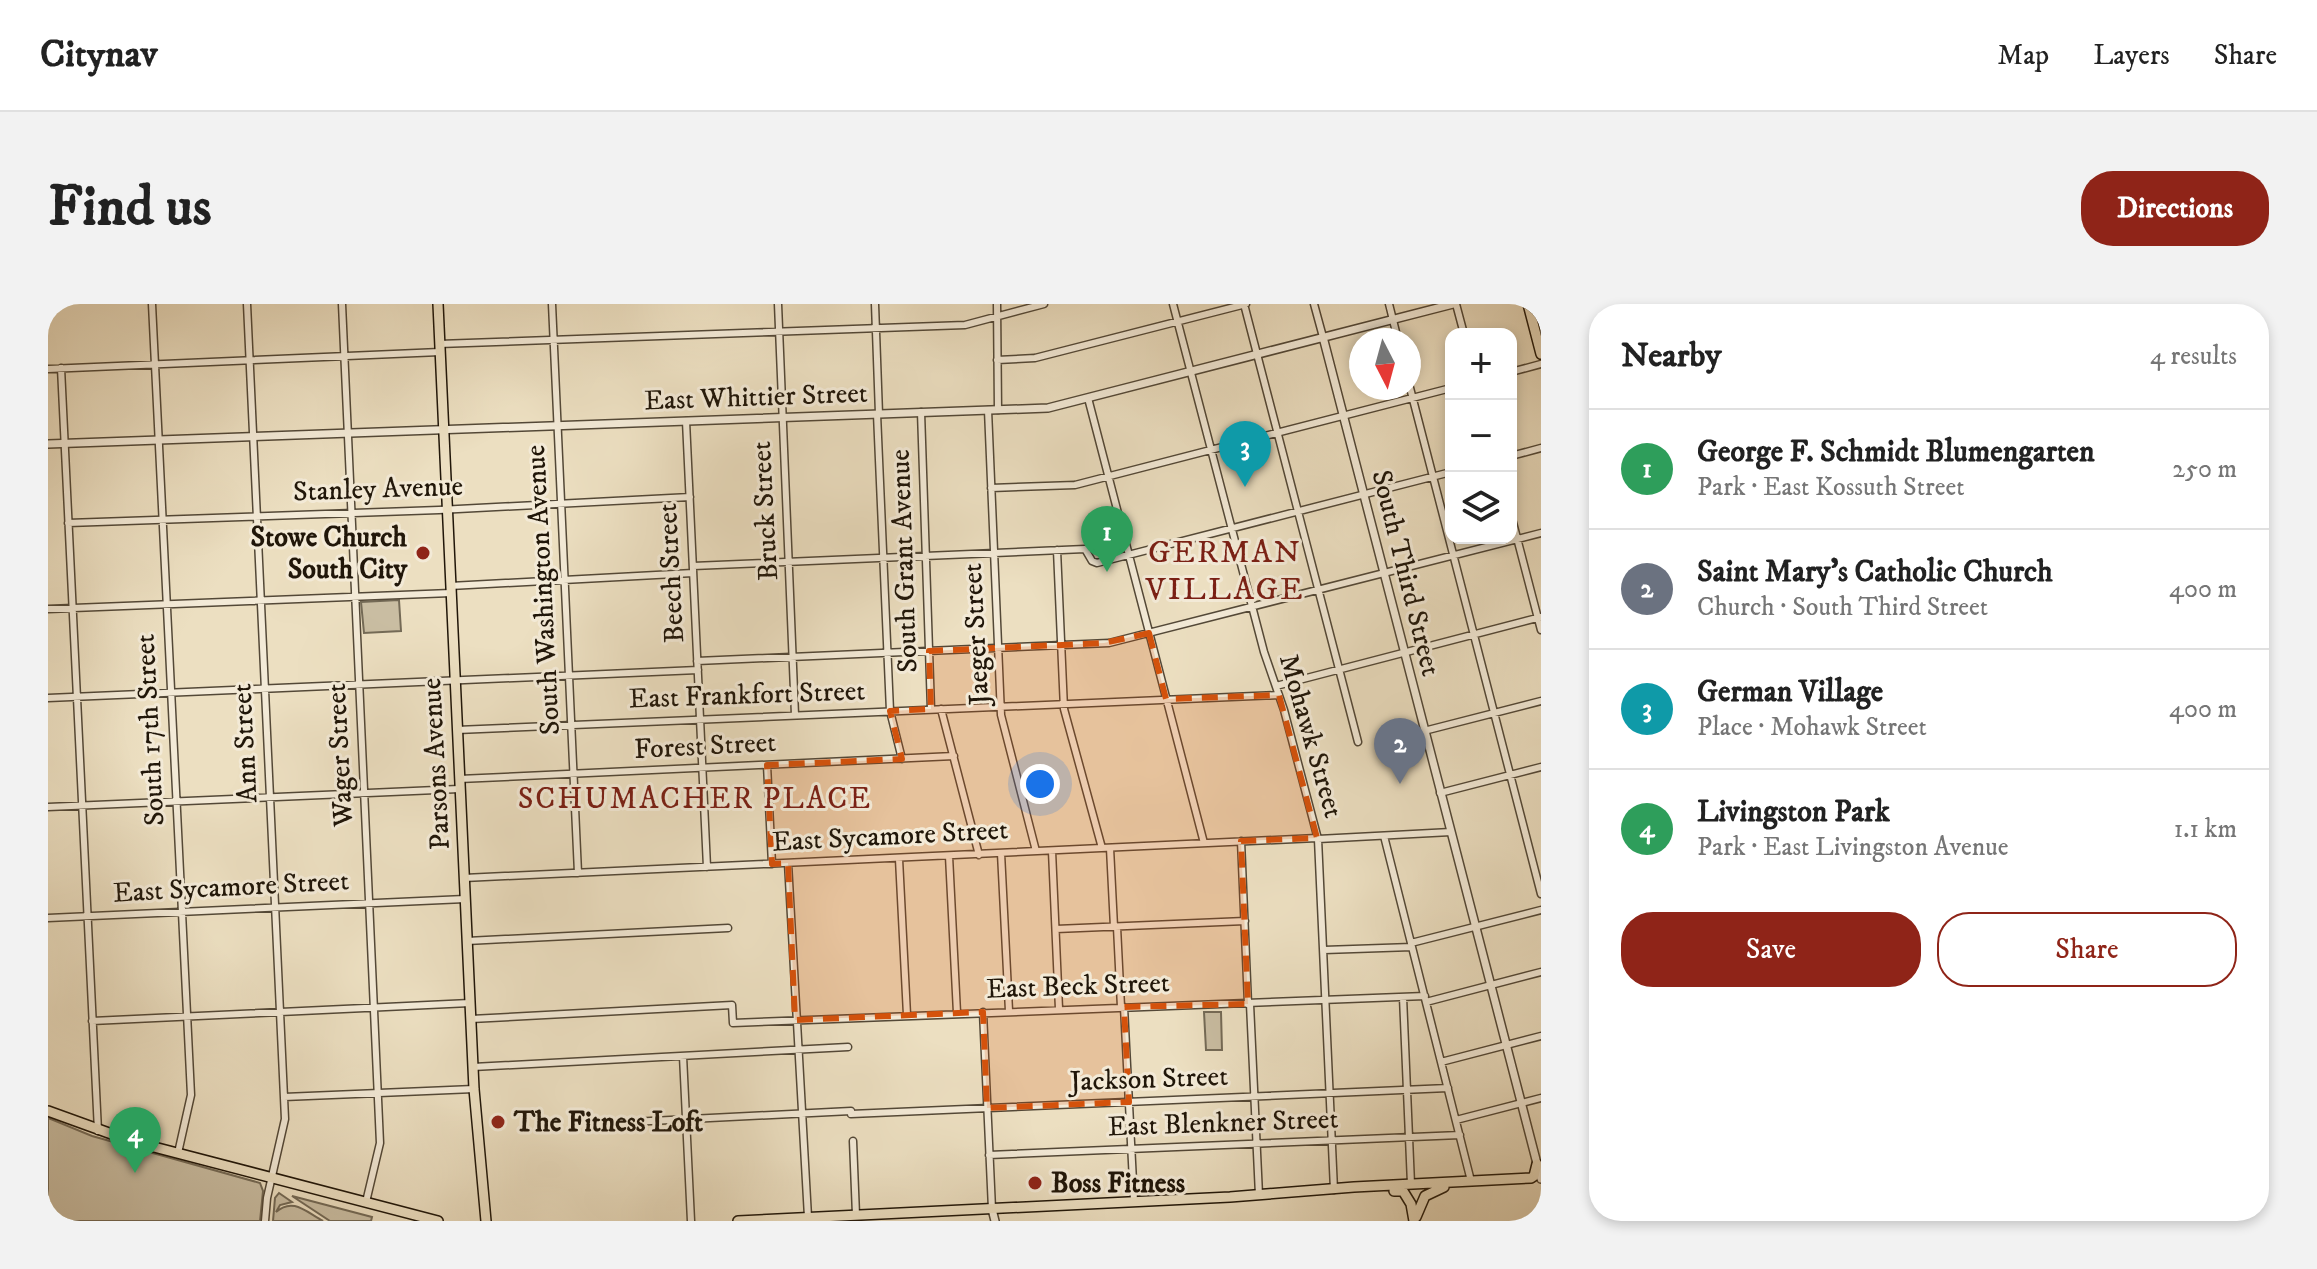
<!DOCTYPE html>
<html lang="en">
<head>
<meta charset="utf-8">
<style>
	body { margin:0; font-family:"IM FELL DW Pica",serif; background:#f2f2f2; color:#222 }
	.controls { position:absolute; right:24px; top:24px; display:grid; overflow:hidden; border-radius:16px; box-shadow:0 4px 12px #0003 }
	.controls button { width:72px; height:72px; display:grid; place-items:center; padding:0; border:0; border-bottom:2px solid #e0e0e0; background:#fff; color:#222; font:40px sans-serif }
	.compass { position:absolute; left:1301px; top:24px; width:72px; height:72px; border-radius:50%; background:#fff; box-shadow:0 4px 12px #0003; rotate:174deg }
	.you { position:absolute; left:992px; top:480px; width:28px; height:28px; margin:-20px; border:6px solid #fff; border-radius:50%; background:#1a73e8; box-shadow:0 0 0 12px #1a73e833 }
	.badge { display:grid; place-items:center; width:52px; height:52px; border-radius:50%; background:#8f2418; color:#fff; font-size:26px; font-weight:700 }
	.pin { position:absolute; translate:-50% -66px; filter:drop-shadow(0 2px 4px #0008) }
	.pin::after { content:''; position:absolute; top:42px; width:28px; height:24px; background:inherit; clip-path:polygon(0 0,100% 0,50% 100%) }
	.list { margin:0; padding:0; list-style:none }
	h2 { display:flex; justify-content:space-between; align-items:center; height:104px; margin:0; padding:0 32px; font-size:34px }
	h2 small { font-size:26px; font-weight:400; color:#767676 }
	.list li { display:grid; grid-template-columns:52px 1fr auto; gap:24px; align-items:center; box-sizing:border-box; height:120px; padding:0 32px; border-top:2px solid #e0e0e0 }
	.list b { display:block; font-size:30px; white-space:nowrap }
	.list p { margin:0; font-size:26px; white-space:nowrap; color:#767676 }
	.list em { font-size:26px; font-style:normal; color:#767676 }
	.actions { display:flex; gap:16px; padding:24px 32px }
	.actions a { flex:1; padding:18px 0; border:2px solid #8f2418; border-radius:32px; text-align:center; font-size:28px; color:#8f2418 }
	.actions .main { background:#8f2418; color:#fff }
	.icon { flex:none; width:44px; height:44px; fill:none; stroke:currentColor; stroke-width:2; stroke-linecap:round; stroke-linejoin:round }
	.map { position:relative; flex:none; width:1493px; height:917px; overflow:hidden; border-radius:32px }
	header { display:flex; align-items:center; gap:48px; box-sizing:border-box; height:112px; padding:0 40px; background:#fff; border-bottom:2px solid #e0e0e0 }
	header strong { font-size:38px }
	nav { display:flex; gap:44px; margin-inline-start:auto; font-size:28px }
	.intro { display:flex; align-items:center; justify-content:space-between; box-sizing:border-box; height:192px; padding:0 48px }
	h1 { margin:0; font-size:56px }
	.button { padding:20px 36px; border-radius:32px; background:#8f2418; color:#fff; font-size:28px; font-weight:700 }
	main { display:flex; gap:48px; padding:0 48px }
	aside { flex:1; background:#fff; border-radius:32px; box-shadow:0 4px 12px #0003 }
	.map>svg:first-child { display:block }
	.green { fill:#c9bda2; stroke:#746a56; stroke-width:2 }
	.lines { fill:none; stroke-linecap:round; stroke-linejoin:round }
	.minor-casing { stroke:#534837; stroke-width:9 }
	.tertiary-casing { stroke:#534837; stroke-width:10 }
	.primary-casing { stroke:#201609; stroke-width:12 }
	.minor { stroke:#f3ead7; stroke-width:6 }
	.tertiary { stroke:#f3ead7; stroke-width:7 }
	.primary { stroke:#ecdfc1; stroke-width:9 }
	.marked { fill:#d4520c; fill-opacity:0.2; stroke:#d4520c; stroke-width:6; stroke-dasharray:16 10; stroke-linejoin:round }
	.poi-dot { fill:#8f2418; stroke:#f3ead7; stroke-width:3 }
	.labels { text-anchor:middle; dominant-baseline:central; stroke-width:6; stroke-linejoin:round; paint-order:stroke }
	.street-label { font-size:28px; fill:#201609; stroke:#f3ead7 }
	.poi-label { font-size:28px; font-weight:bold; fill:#201609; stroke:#f3ead7; text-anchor:start }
	.neighbourhood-label { font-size:30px; letter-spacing:2px; fill:#7a1f14; stroke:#f3ead7 }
	.quarter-label { font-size:32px; letter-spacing:2px; fill:#7a1f14; stroke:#f3ead7 }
</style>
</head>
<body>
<header>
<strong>Citynav</strong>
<nav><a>Map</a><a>Layers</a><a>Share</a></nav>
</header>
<div class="intro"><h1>Find us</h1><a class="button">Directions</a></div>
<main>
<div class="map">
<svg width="1493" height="917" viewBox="0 0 1493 917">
	<rect width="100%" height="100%" fill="#ecdfc1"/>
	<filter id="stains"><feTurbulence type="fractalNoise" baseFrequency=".0025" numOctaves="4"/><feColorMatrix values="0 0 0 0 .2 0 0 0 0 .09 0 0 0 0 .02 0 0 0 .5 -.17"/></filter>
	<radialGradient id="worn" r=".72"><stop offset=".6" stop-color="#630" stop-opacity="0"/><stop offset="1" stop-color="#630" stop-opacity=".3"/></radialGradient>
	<path class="green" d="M351,296L353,327L316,329L313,298Z
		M1156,708H1173L1174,746H1158Z
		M0,814L44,832L212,879L215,887L212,917H0Z
		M231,889L244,898L232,901L228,908C245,893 258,908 275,917H225L227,894Z
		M244,892L324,913L323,917H282Z"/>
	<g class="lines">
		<g class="minor-casing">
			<path id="minor" d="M104,0L143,791L130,849
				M199,0L237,815L219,894L217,917
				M294,0L332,839L318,898
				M504,0L530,569
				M730,0L747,411
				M827,0L831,110
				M949,0L950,106
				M1125,0L1216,348L1236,406L1270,535L1286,886
				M1196,0L1310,438
				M1266,0L1275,33
				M1341,0L1350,36
				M1408,0L1416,30
				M391,40L917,21L996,0
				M949,56L987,54L1198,0
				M13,64L50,827
				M0,65L392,48
				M1463,68L1493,60
				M1361,80L1493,590
				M1040,94L1156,539
				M940,106L953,411L988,547
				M873,108L883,405
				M829,110L842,407L854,455
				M638,117L659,563
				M1463,152L1493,144
				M943,184L1027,181L1403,84
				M1463,211L1493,326
				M20,219L391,206L642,193
				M1009,246L1016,405L1054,544
				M645,262L1037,245L1044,257L1049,259L1403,168
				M402,282L645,269
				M0,305L403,289
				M649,357L1061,339L1493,229
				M1228,382L1493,313
				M0,394L650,366
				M893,405L931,551
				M409,426L1231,391
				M1376,427L1493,397
				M719,461L724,560
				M411,475L906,452
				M1392,489L1493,463
				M0,503L411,485
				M1336,532L1423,877
				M1270,535L1403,528
				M1193,537L1200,700
				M1062,544L1066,623
				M1004,547L1011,705
				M953,549L961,707
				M901,552L909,709
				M851,555L859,711
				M740,559L760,913
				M416,574L1269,534
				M0,614L417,595
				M1069,623L1073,703
				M1008,625L1197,617
				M419,637L680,624
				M1363,639L1493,606
				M1276,646L1364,643
				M1355,693L1363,880
				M1378,698L1493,668
				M1202,700L1211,891
				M1076,703L1086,897
				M935,708L944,905
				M423,715L684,701L685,719L1377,692
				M44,717L422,699
				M635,752L643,917
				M1393,758L1493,732
				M425,763L800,743
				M236,793L426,785
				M803,810L1400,784
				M1408,816L1493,794
				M583,818L803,807
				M805,837L808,911
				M941,851L1412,831"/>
		</g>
		<g class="tertiary-casing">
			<path id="tertiary" d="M1275,33L1493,875
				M0,140L1000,104L1405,0
				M944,905L947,917"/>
		</g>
		<g class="primary-casing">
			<path id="primary" d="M390,0L426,785L438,917
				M1480,0L1493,50
				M0,807L83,837L390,917
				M1346,887H1355L1363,900L1366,917
				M1368,913L1377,892L1396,883
				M690,917L1182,893L1306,883L1483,874L1486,872L1489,860"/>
		</g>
		<use href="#minor" class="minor"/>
		<use href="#tertiary" class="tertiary"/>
		<use href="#primary" class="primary"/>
	</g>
	<path class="marked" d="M1101,329L1118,395L1231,391L1269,534L1193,537L1200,700L1076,703L1081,798L939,804L935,708L747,716L740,559L724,560L719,461L854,455L842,407L883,405L881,347L1056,339Z"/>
	<g class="poi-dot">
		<circle cx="375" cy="249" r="8"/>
		<circle cx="450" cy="818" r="8"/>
		<circle cx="987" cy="879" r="8"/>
	</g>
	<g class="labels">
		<g class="street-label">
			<text transform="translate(708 93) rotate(-2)">East Whittier Street</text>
			<text transform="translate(330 185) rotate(-2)">Stanley Avenue</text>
			<text transform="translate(717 207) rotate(-93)">Bruck Street</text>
			<text transform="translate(856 257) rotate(-92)">South Grant Avenue</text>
			<text transform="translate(623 269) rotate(-93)">Beech Street</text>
			<text transform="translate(1358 269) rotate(76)">South Third Street</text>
			<text transform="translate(495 286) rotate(-93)">South Washington Avenue</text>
			<text transform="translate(928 330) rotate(-93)">Jaeger Street</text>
			<text transform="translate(699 391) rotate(-2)">East Frankfort Street</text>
			<text transform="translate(102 426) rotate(-93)">South 17th Street</text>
			<text transform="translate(1263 432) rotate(74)">Mohawk Street</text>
			<text transform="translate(197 439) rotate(-93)">Ann Street</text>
			<text transform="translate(657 442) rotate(-3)">Forest Street</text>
			<text transform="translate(292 451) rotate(-93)">Wager Street</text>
			<text transform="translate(388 460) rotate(-93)">Parsons Avenue</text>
			<text transform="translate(842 532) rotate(-3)">East Sycamore Street</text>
			<text transform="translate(183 583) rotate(-3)">East Sycamore Street</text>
			<text transform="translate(1030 682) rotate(-2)">East Beck Street</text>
			<text transform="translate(1101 775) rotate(-2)">Jackson Street</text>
			<text transform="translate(1175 819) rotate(-2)">East Blenkner Street</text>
		</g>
		<g class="poi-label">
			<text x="359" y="233" text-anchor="end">Stowe Church<tspan x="359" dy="32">South City</tspan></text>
			<text x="466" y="818">The Fitness Loft</text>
			<text x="1003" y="879">Boss Fitness</text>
		</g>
		<g class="neighbourhood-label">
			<text x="647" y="495">SCHUMACHER PLACE</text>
		</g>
		<g class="quarter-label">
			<text x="1177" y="249">GERMAN<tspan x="1177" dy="37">VILLAGE</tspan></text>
		</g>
	</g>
	<rect width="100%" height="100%" filter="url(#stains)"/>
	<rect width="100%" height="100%" fill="url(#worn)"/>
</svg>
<div class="controls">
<button>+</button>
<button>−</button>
<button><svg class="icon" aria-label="layers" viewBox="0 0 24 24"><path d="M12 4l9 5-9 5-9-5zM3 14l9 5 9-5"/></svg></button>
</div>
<svg class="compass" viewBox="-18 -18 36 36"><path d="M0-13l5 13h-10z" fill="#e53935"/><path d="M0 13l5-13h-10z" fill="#767676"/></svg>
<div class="you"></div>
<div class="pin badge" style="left:1059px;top:268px;background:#2e9e5b">1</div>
<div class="pin badge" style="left:1352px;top:480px;background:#6b7280">2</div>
<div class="pin badge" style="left:1197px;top:183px;background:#0f9aa8">3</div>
<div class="pin badge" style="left:87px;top:869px;background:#2e9e5b">4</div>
</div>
<aside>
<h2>Nearby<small>4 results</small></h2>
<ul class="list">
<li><span class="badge" style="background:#2e9e5b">1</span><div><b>George F. Schmidt Blumengarten</b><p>Park · East Kossuth Street</p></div><em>250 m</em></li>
<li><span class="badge" style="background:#6b7280">2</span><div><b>Saint Mary's Catholic Church</b><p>Church · South Third Street</p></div><em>400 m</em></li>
<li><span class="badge" style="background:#0f9aa8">3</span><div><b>German Village</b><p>Place · Mohawk Street</p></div><em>400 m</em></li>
<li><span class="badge" style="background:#2e9e5b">4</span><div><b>Livingston Park</b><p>Park · East Livingston Avenue</p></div><em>1.1 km</em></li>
</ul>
<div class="actions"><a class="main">Save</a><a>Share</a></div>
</aside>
</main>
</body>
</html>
